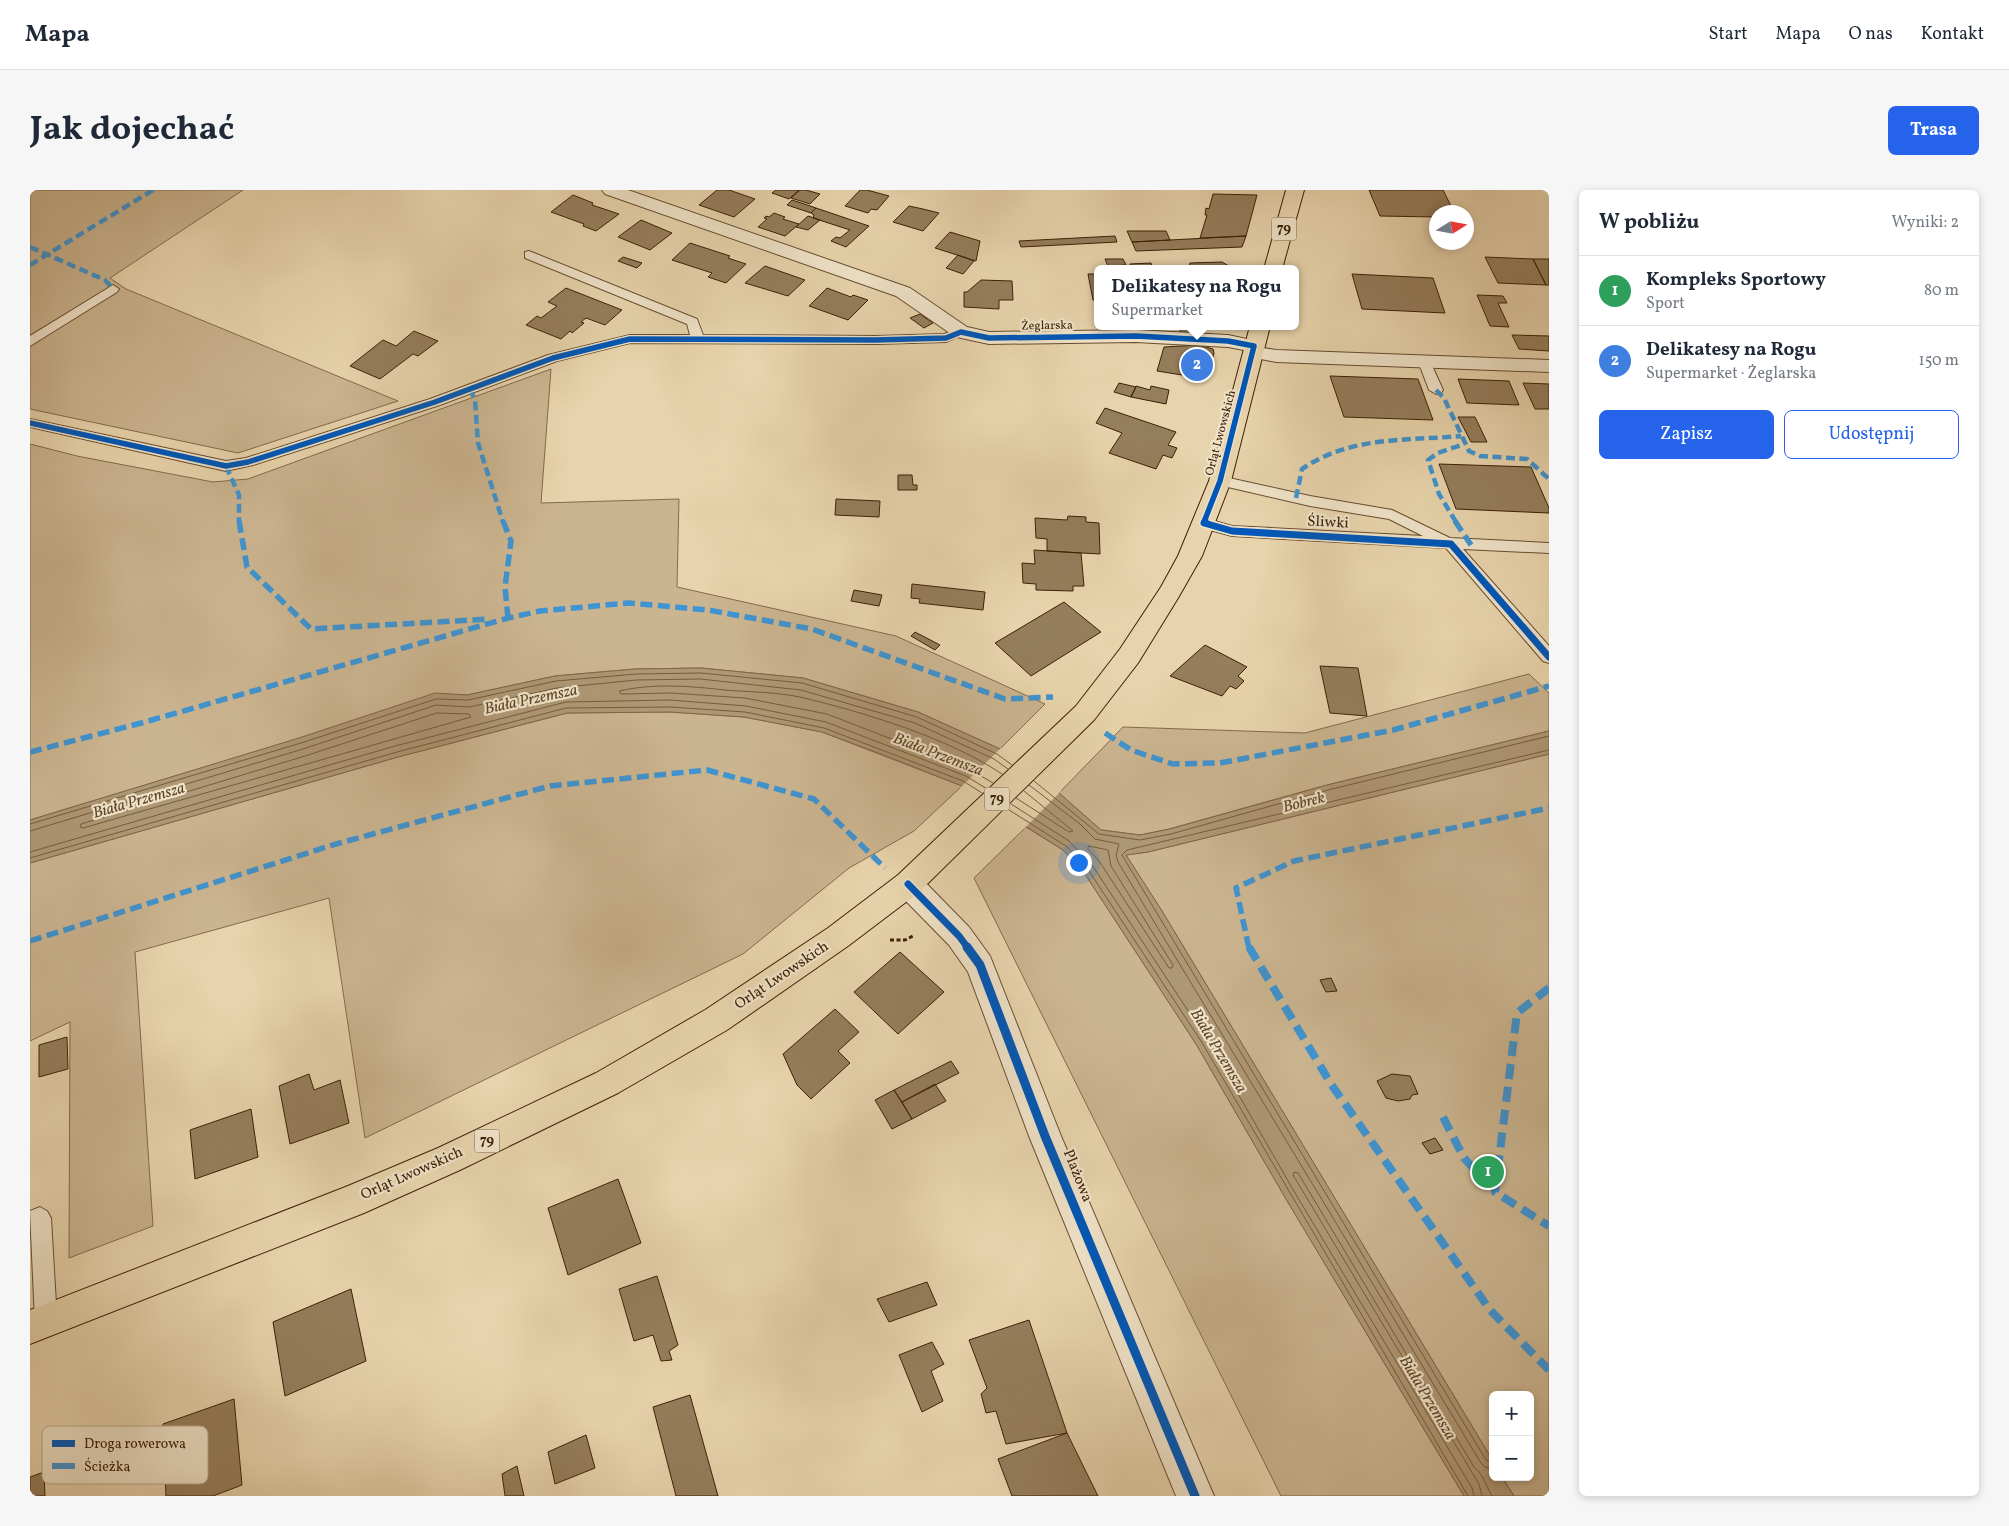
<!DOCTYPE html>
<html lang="pl">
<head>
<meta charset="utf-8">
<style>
	body { margin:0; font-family:Vollkorn,serif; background:#f6f6f7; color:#1f2937 }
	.controls { position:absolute; right:15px; bottom:15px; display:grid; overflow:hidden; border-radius:8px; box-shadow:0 2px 8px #0003 }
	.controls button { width:45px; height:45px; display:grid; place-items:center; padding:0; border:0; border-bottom:1px solid #e0e1e3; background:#fff; color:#1f2937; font:25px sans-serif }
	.compass { position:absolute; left:1399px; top:15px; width:45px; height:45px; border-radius:50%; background:#fff; box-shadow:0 2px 8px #0003; rotate:79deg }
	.you { position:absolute; left:1048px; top:672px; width:18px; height:18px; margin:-12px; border:4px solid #fff; border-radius:50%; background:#1a73e8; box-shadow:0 0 0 8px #1a73e833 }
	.badge { display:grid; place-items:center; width:32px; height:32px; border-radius:50%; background:#2563eb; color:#fff; font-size:16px; font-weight:700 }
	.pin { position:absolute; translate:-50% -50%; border:2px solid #fff; box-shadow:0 1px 5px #0006 }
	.popup { position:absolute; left:1064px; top:75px; width:205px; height:65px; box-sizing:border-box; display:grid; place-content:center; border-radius:8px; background:#fff; filter:drop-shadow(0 1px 4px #0005); font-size:16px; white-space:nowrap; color:#747a83 }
	.popup b { font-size:19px; color:#1f2937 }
	.popup::after { content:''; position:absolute; left:50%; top:100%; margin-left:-10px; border:10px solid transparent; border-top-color:#fff }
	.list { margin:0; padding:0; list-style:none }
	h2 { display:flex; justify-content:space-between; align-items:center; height:65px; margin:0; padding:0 20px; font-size:21px }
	h2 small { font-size:16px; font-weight:400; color:#747a83 }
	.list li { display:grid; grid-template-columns:32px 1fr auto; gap:15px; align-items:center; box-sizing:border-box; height:70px; padding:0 20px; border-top:1px solid #e0e1e3 }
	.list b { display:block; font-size:19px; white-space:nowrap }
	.list p { margin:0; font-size:16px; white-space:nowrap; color:#747a83 }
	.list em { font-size:16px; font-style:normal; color:#747a83 }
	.actions { display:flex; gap:10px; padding:15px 20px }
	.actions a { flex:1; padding:11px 0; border:1px solid #2563eb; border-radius:8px; text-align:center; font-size:18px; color:#2563eb }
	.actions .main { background:#2563eb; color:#fff }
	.map { position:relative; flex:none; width:1519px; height:1306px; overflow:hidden; border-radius:8px }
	header { display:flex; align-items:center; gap:30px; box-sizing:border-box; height:70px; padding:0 25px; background:#fff; border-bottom:1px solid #e0e1e3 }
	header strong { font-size:24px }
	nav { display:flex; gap:28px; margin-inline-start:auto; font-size:18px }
	.intro { display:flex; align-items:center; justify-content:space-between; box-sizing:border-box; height:120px; padding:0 30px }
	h1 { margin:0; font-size:35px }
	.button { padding:12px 22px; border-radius:8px; background:#2563eb; color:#fff; font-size:18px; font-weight:700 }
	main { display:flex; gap:30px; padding:0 30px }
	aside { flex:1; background:#fff; border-radius:8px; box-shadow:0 2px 8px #0003 }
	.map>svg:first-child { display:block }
	.green { fill:#cbb590; stroke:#846a4b }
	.water { fill:#ae9774; stroke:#806748 }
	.pier { fill:#e8d4ac }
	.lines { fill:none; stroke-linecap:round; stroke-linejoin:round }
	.shore { stroke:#755c3d; stroke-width:1 }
	.building { fill:#957e5c; stroke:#3c2006 }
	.lane-casing { stroke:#674d30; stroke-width:2 }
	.street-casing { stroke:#674d30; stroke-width:2 }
	.primary-casing { stroke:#3c2006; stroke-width:2 }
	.path { stroke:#3c2006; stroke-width:3; stroke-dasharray:4 2.5; stroke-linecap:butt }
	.lane { fill:#f0e3c9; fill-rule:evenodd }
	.street { fill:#f0e3c9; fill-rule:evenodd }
	.primary { fill:#e8d4ac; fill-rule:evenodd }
	.quiet-far2 { stroke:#3f94d1; stroke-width:4.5; stroke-dasharray:9 4.5; stroke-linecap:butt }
	.quiet-far1 { stroke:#3f94d1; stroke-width:5.5; stroke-dasharray:12 5.5; stroke-linecap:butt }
	.quiet { stroke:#3f94d1; stroke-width:8; stroke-dasharray:15 8; stroke-linecap:butt }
	.cycleway-far2-casing { stroke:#f0e3c9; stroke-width:8 }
	.cycleway-far1-casing { stroke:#f0e3c9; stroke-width:10 }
	.cycleway-casing { stroke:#f0e3c9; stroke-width:12 }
	.cycleway-far2 { stroke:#0057b8; stroke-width:5.5 }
	.cycleway-far1 { stroke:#0057b8; stroke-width:7 }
	.cycleway { stroke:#0057b8; stroke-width:9 }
	.labels { text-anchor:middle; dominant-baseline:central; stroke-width:4.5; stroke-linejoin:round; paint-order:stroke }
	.far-street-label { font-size:12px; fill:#3c2006; stroke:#f0e3c9 }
	.shield { fill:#f0e3c9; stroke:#725a40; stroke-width:1 }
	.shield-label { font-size:14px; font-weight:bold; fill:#3c2006 }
	.street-label { font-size:15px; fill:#3c2006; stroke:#f0e3c9 }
	.water-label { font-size:16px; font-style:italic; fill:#5e4427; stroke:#f0e3c9 }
	.key { fill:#f0e3c9; stroke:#baa88e; stroke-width:1 }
	.key-label { font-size:14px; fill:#3c2006 }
</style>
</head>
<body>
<header>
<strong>Mapa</strong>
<nav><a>Start</a><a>Mapa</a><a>O nas</a><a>Kontakt</a></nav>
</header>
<div class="intro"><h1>Jak dojechać</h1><a class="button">Trasa</a></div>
<main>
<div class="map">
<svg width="1519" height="1306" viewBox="0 0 1519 1306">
	<rect width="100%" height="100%" fill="#e8d4ac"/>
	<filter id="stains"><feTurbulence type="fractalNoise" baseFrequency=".004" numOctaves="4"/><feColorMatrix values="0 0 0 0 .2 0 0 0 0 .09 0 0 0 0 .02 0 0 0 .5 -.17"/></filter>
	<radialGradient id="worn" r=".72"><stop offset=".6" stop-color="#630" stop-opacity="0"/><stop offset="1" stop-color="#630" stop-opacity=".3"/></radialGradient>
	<path class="green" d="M0,0H213L80,88L96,99L368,211L208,263L0,219Z
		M521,179L511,313L649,309L647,397L866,446L1015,514L970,559L888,522L773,488L671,478L605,479L525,486L437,505L405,504L270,548L0,630V254L47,266L183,292L218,289Z
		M1499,484L1519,503V541L1297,595L1139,639L1110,645L1071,640L1029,603L1093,537L1275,543Z
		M640,522L714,527L792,542L932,596L884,641L819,678L713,764L335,948L299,708L105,762L123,1036L39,1068L40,832L0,851V673L368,567L537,523Z
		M1519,564V1306H1484L1472,1287H1500V1205H1463V1271L1132,721L1096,665L1118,662Z
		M996,637L1033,660L1053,681L1166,854L1256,1009L1434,1306H1251L944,688Z"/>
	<path class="water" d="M671,478L773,488L888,522L970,559L1029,603L1071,640L1110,645L1140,639L1297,595L1519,541V564L1118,662L1096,665L1132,721L1463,1271V1287H1472L1484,1306H1434L1256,1009L1166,854L1053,681L1033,660L932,596L859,567L792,542L714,527L640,522L537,523L368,567L0,673V630L269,548L405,503L437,505L525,486L605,479Z"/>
	<path class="pier" d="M971,558L1031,601L994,639L930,598Z"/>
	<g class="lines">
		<path class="shore" d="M407,523L439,524L441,527L53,638L50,637L51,634L275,566Z
			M1004,591L1069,644L1110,650L1141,644L1298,600L1519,546
			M963,593L939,579L797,524L715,508L641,503L591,504L589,501C623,493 660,496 695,500C719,502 746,502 770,507C833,522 919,548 972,584
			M999,595L1050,634L1065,649L1089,654L1086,665L1088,672L1451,1273L1455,1277L1463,1279
			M986,608L1039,642L1043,641L994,601
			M981,614L1039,651L1062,675L1176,848L1265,1003L1442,1298L1444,1306
			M976,618L1036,656L1057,678L1171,851L1438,1306
			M0,634L271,553L406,509L438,510L526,491L606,484L671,483L772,493L887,527L967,564L982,575
			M0,641L273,559L406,515L439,517L527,498L606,490L670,489L771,500L885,533L964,569L978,579
			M1059,656L1078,660L1081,676L1143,775L1142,778H1139L1069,671L1058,659Z
			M0,662L365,556L536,512L640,510L716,516L796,532L936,586L957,599
			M0,668L367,562L536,518L640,517L715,522L794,538L933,591L952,603
			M1463,1273L1456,1270L1092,665L1097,660L1519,560
			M1452,1306L1449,1294L1263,985L1264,982L1268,983L1444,1277C1456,1288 1454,1293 1462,1306"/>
	</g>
	<path class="building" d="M687,0H699L725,9L704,27L669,15Z
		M746,0H769L759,9L742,3Z
		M770,0H776L790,4L780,14L761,8Z
		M830,0H837L859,6L847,20L841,19L838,23L815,16Z
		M1339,0H1413L1424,22H1406V27L1350,26Z
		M1183,4L1227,5L1216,46L1170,48L1177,25H1175L1176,18L1179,19Z
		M543,5L563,13L562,15L589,24L566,41L553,36L554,34L521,22Z
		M762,10L786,18L781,23L757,15Z
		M879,16L893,19L909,23L893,41L863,32Z
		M786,18L839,36L816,57L801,51L806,47L810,48L820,40L783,28L784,25L781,23Z
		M744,23L755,27L753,29L769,34L755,46L728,37L737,29L734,28L736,26L739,27Z
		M778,26L790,30L778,40L766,37Z
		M611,30L642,43L620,60L588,47Z
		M1097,41H1136L1140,50L1102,52Z
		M920,42L950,51L946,71L905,58Z
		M1085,46L1087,52L991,57L989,51Z
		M1216,46L1212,57L1106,61L1102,52Z
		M660,53L700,66L698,68L716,74L696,93L678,87L682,83L642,70Z
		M928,65L944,71L933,84L916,78Z
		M593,67L612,73L607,78L588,71Z
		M1455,67L1503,69L1516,95L1468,93Z
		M1075,69H1093L1096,75L1078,76Z
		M1503,69H1519V95H1516Z
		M1192,72L1204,79H1158L1160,73Z
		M1121,73L1123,79H1102L1100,74Z
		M735,76L775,90L758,106L715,93Z
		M1058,84H1068V110H1063Z
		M1322,84L1403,88L1415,123L1332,119Z
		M951,90L982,91L983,110H969V119L934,117V102H937Z
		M536,98L592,120L575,135L556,128L551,132L554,133L542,143L540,141L531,149L496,135L507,126L511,128L527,116L518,112Z
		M797,98L821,107L823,105L838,110L818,130L779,116Z
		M1447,105L1473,106L1477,113H1468L1479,137L1460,136Z
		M890,124L903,133L894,138L880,128Z
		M1148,136H1171L1170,143H1151Z
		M384,141L408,151L388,166L383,164L350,189L320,176L353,150L366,156Z
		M1482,145L1519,146V161L1489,159Z
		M1169,155L1183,159L1184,163L1177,189L1127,181L1134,157Z
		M1300,186L1388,189L1403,230L1314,227Z
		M1428,189L1479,191L1489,215L1437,213Z
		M1089,193L1106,197L1101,207L1084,202Z
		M1493,193L1519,194V219H1505Z
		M1106,196L1120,200L1121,196L1139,200L1136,214L1101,207Z
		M1075,218L1146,242L1138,255L1147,258L1142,268L1133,265L1126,279L1079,263L1092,243L1066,233Z
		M1428,227H1445L1457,252H1441Z
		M1409,274L1501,277L1519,318V323L1426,319Z
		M868,285H882L883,295H887V300H868Z
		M806,309L850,311L849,327L805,325Z
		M1038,326L1056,327V332L1069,333L1070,364L1017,361V349L1006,348L1005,328L1037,330Z
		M1004,360L1051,363L1054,396H1043V401L1006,400V394L993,393L992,373L1005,374Z
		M882,394L955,402L953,420L889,413L890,409L881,408Z
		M824,400L852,405L849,416L821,411Z
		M1034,412L1071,442L1001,486L965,453Z
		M885,442L910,455L905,460L881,446Z
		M1175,455L1217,477L1208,486L1214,491L1206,499L1200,496L1192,506L1140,486Z
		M1290,476L1328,478L1337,526L1300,523Z
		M870,762L914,802L868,844L824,802Z
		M1301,788L1307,801L1296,802L1290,790Z
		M805,819L829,842L808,861L820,873L781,909L767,895L753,864Z
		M37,847L38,879L9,887V855Z
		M921,871L929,883L872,912L864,900Z
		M279,884L284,900L310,890L319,933L260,954L249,896Z
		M1362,884L1380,886L1388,904L1382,905L1380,909L1368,911L1356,908L1347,891Z
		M905,894L916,911L882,929L872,912Z
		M864,900L882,929L862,939L845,910Z
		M221,919L228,967L165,989L160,940Z
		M1405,948L1413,960L1400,964L1392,953Z
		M588,989L611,1053L538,1085L518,1018Z
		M627,1086L648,1155L639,1161L642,1170L631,1171L623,1145L604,1151L589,1099Z
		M897,1092L907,1115L859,1132L847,1109Z
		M321,1099L336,1171L255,1206L243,1132Z
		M999,1130L1037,1243L976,1254L966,1221L956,1223L951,1204L957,1198L939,1150Z
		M902,1152L914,1174L901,1181L913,1211L892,1222L869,1165Z
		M660,1205L688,1306H646L623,1217Z
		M204,1209L212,1295L183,1306H136L133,1234Z
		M1037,1243L1068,1306H982L968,1269Z
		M556,1245L565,1278L525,1294L518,1262Z
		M487,1276L494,1306H475L472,1284Z
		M14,1282L15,1306H0V1287Z"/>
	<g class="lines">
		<g class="lane-casing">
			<path id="lane" d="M499,61L667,129L673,145L846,146L914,144L931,138L937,142L916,152L846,154L600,153L527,171L410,215L223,275L196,281L0,237V229L196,271L216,268L400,209L518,165L600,145H660L657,134L495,68V62Z
				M83,95L89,99L87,102L0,156V146Z
				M1394,167L1400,171L1413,200L1411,203L1406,204L1399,200L1388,171Z
				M1190,286L1280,306L1362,320L1420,348L1519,353V363L1433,359L1519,456V473L1513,471L1416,358L1202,346L1169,337L1167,333L1174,328L1202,336L1393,346L1359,329L1280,316L1185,294L1183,291L1185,288Z
				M10,1017L17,1021L21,1028L27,1131L24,1139L16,1142L8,1139L5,1131L0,1021Z"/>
		</g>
		<g class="street-casing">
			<path id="street" d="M572,0H598L880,98L937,137L959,142L1106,140L1198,145L1231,152L1233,158L1246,160L1519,170V182L1246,172L1216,166L1214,160L1198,157L1106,152L959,154L931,148L924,146L866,106L575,4Z
				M878,682L888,685L939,737L960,766L1031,946L1184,1306H1146L999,946L938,782L919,755L868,703L864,694L868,685Z"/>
		</g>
		<g class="primary-casing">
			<path id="primary" d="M1256,0H1274L1252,79H1234Z
				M1220,136H1240L1201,291L1172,366L1148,408L1108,473L1064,530L888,703L818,756L697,840L588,903L430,980L334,1023L0,1154V1120L318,996L408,958L566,883L675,820L798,738L868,685L1046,516L1090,459L1131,397L1148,366L1179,291Z"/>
		</g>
		<path class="path" d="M860,750H875L883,746"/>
		<use href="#lane" class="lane"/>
		<use href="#street" class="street"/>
		<use href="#primary" class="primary"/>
		<path class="quiet-far2" d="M0,57L75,90L83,99
			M0,75L123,0
			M440,199L445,210L448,253L473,332
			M1406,200L1414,208L1439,261L1450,266L1497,269L1519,289
			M196,276L209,305V332
			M1266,308L1272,279C1320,246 1375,251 1431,246
			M1426,332L1409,304L1398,270L1408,263L1434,254"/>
		<path class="quiet-far1" d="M209,331L217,377L281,439L460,429
			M473,331L481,351L475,397L478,428
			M1425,331L1441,355
			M1075,543L1101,560L1143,574L1190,573L1363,540L1519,496
			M0,562L115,532L478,428L510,421L599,413L678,420L782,439L975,509L1023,507
			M0,751L306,654L520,596L677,580L784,609L855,678
			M1219,758L1206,698L1264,671L1519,618"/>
		<path class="quiet" d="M1219,757L1301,894L1460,1120L1519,1180
			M1519,798L1487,823L1465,1002L1519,1036
			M1413,927L1434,968L1465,1002"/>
		<g class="cycleway-far2-casing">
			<path id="cycleway-far2" d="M0,233L196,276L218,272L405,212L523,168L600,149L846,150L916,148L931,142L959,148L1106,146L1198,151L1224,156L1190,291L1174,332"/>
		</g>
		<g class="cycleway-far1-casing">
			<path id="cycleway-far1" d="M1175,331L1174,333L1202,341L1421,354L1519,467
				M878,694L929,746L938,758"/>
		</g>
		<g class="cycleway-casing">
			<path id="cycleway" d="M937,757L950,775L1015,946L1165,1306"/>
		</g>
		<use href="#cycleway-far2" class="cycleway-far2"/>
		<use href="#cycleway-far1" class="cycleway-far1"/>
		<use href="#cycleway" class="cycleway"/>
	</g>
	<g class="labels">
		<g class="far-street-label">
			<text transform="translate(1017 136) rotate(-1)">Żeglarska</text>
			<text transform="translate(1191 243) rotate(-75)">Orląt Lwowskich</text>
		</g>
		<g class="shield">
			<rect x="1241.5" y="27.5" width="25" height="23" rx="4"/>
			<rect x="954.5" y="597.5" width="25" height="23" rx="4"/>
			<rect x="444.5" y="939.5" width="25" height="23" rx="4"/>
		</g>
		<g class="shield-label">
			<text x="1254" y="39">79</text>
			<text x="967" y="609">79</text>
			<text x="457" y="951">79</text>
		</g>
		<g class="street-label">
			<text transform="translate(1298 333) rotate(3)">Śliwki</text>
			<text transform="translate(752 786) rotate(-34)">Orląt Lwowskich</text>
			<text transform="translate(382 984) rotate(-24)">Orląt Lwowskich</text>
			<text transform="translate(1047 986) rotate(68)">Plażowa</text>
		</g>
		<g class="water-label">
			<text transform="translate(501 510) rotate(-12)">Biała Przemsza</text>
			<text transform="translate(908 565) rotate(21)">Biała Przemsza</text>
			<text transform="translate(109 611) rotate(-16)">Biała Przemsza</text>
			<text transform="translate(1274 613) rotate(-14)">Bobrek</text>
			<text transform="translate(1188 861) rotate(59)">Biała Przemsza</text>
			<text transform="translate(1397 1208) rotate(59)">Biała Przemsza</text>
		</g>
	</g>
	<rect x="12" y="1236" width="166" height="58" rx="8" class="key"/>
	<rect x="22" y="1250" width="23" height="7" fill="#0057b8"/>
	<rect x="22" y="1273" width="23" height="6" fill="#3f94d1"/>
	<g class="key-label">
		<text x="54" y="1258">Droga rowerowa</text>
		<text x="54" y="1281">Ścieżka</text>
	</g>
	<rect width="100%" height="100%" filter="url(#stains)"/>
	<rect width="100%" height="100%" fill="url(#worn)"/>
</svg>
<div class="controls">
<button>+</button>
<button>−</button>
</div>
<svg class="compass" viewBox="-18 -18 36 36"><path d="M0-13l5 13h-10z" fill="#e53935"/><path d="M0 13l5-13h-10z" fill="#747a83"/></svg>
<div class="you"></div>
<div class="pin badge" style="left:1458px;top:982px;background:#2e9e5b">1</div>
<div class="pin badge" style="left:1167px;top:175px;background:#3f7fe0">2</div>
<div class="popup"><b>Delikatesy na Rogu</b>Supermarket</div>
</div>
<aside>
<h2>W pobliżu<small>Wyniki: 2</small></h2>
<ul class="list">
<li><span class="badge" style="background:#2e9e5b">1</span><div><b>Kompleks Sportowy</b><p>Sport</p></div><em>80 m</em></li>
<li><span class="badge" style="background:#3f7fe0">2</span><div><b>Delikatesy na Rogu</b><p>Supermarket · Żeglarska</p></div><em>150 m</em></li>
</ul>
<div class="actions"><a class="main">Zapisz</a><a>Udostępnij</a></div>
</aside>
</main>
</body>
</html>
